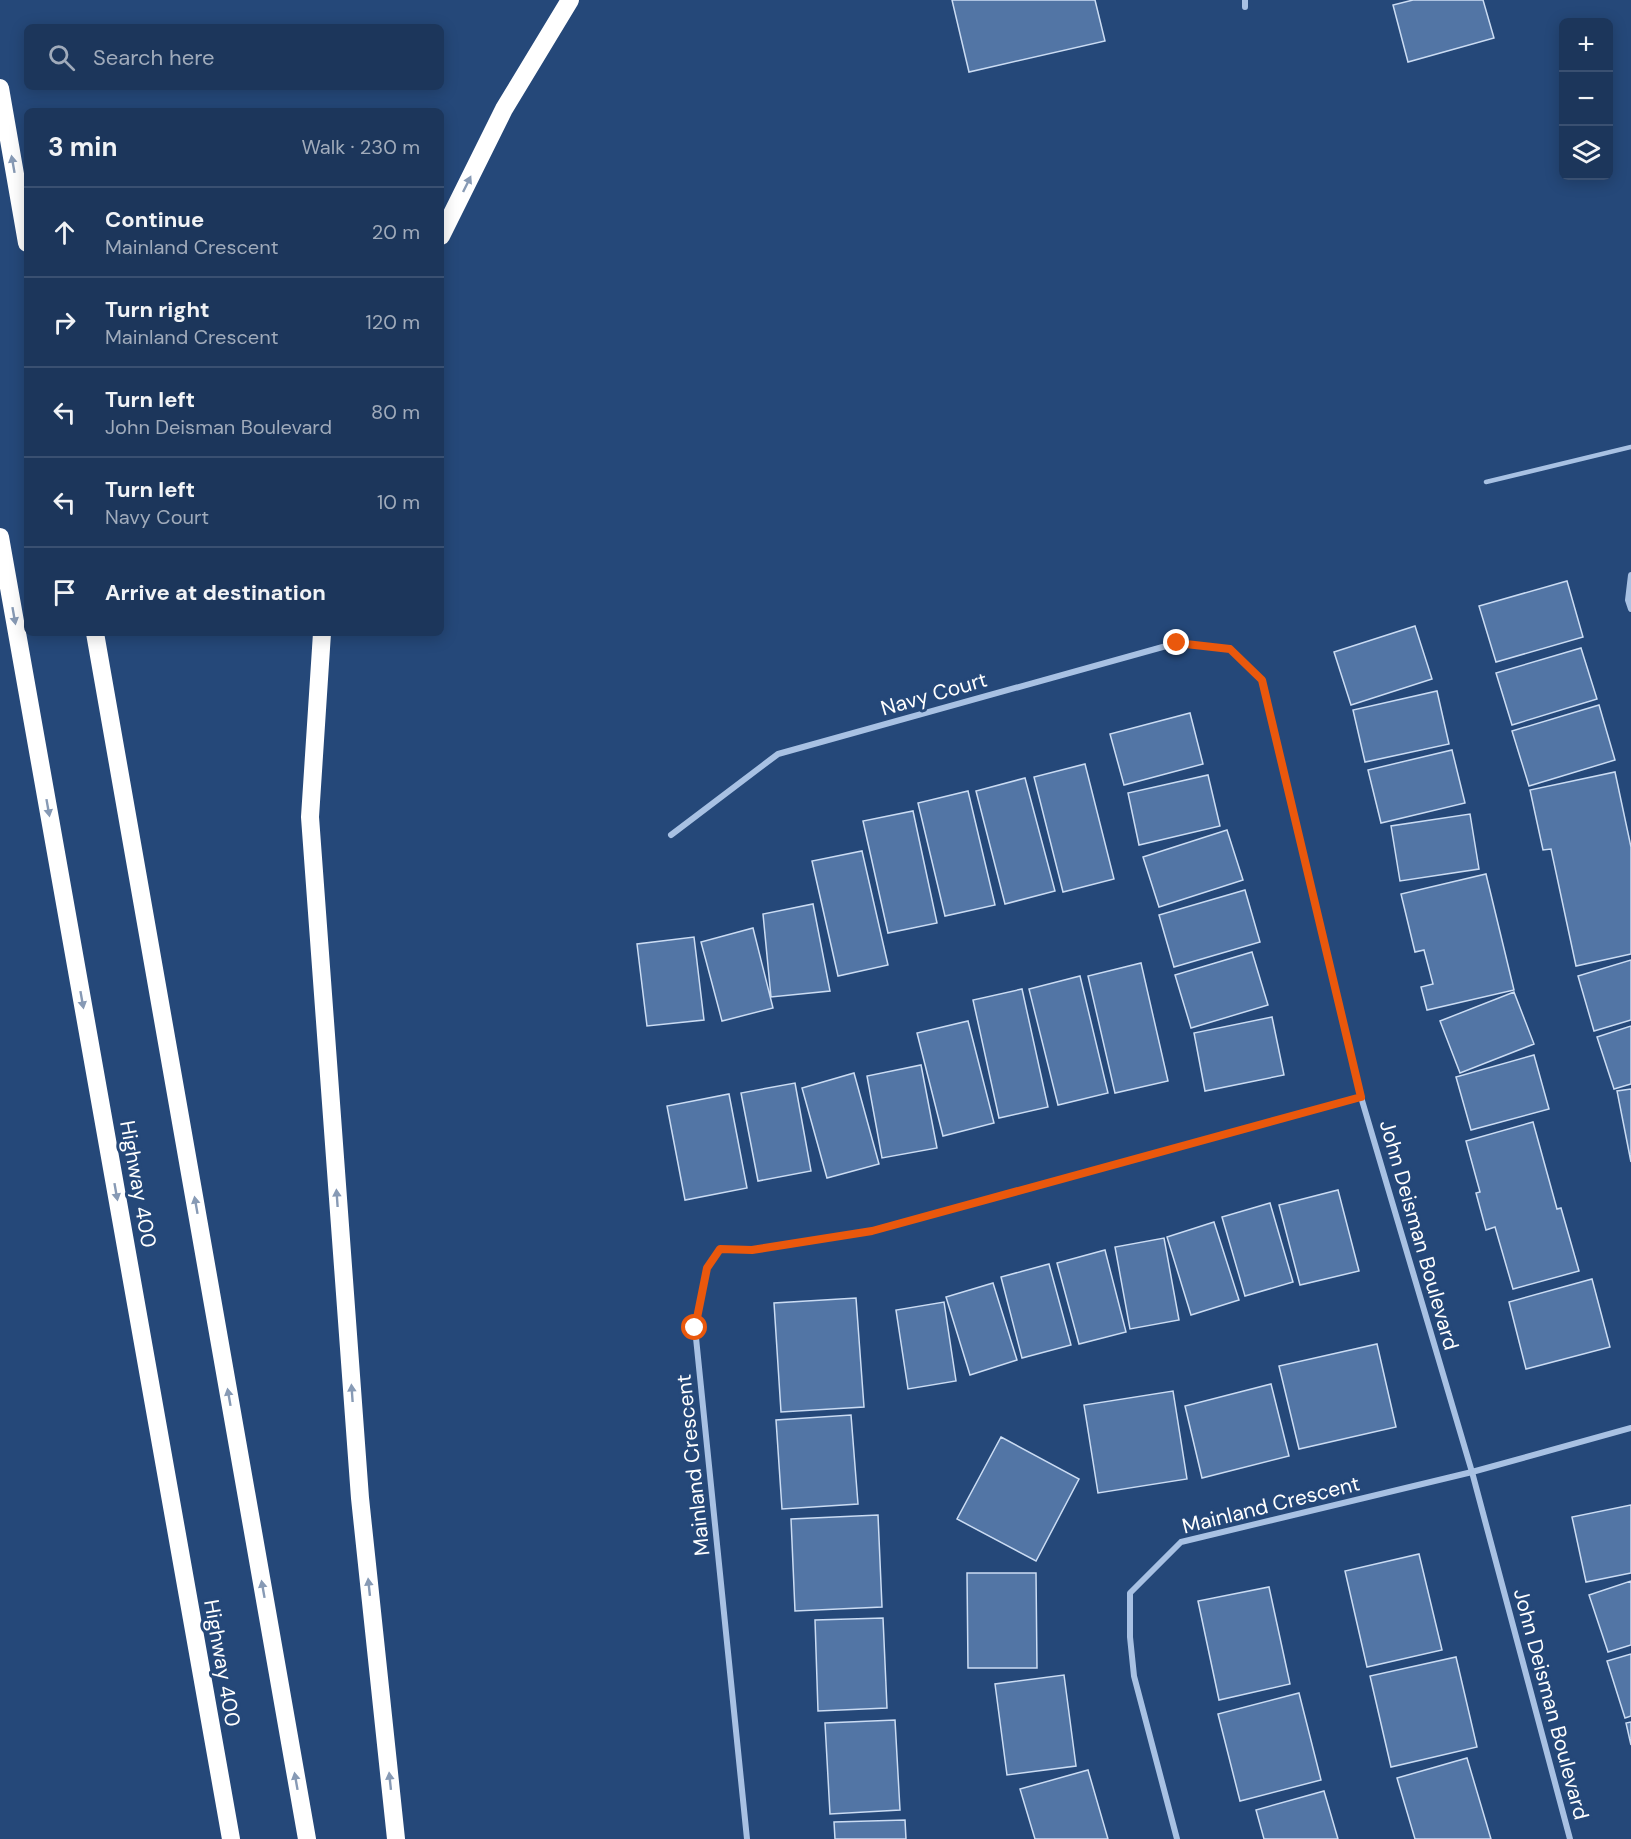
<!DOCTYPE html>
<html lang="en">
<head>
<meta charset="utf-8">
<style>
	body { margin:0; font-family:"DM Sans",sans-serif; background:#253e61; color:#f1f3f6 }
	.controls { position:absolute; right:18px; top:18px; display:grid; overflow:hidden; border-radius:9px; box-shadow:0 3px 15px #0003 }
	.controls button { width:54px; height:54px; display:grid; place-items:center; padding:0; border:0; border-bottom:2px solid #3a5071; background:#1c365b; color:#f1f3f6; font:30px sans-serif }
	.stop { position:absolute; width:18px; height:18px; margin:-14px; border:4px solid #ea580c; border-radius:50%; background:#fff }
	.stop.end { background:#ea580c; border-color:#fff; box-shadow:0 2px 6px #0008 }
	.list { margin:0; padding:0; list-style:none }
	h2 { display:flex; justify-content:space-between; align-items:center; height:78px; margin:0; padding:0 24px; font-size:26px }
	h2 small { font-size:20px; font-weight:400; color:#a0abbb }
	.list li { display:grid; grid-template-columns:39px 1fr auto; gap:18px; align-items:center; box-sizing:border-box; height:90px; padding:0 24px; border-top:2px solid #3a5071 }
	.list b { display:block; font-size:22px; white-space:nowrap }
	.list p { margin:0; font-size:20px; white-space:nowrap; color:#a0abbb }
	.list em { font-size:20px; font-style:normal; color:#a0abbb }
	.icon { flex:none; width:33px; height:33px; fill:none; stroke:currentColor; stroke-width:2; stroke-linecap:round; stroke-linejoin:round }
	.map { position:relative; flex:none; width:1631px; height:1839px; overflow:hidden }
	.search { position:absolute; background:#1c365b; box-shadow:0 3px 15px #0003; left:24px; top:24px; width:420px; height:66px; display:flex; align-items:center; gap:15px; box-sizing:border-box; padding:0 21px; border-radius:9px; color:#a0abbb; font-size:22px }
	.panel { position:absolute; background:#1c365b; box-shadow:0 3px 15px #0003; left:24px; top:108px; width:420px; height:528px; border-radius:9px }
	.map>svg:first-child { display:block }
	.building { fill:#5275a5; stroke:#cbdcf3; stroke-width:1.5 }
	.lines { fill:none; stroke-linecap:round; stroke-linejoin:round }
	.service { stroke:#a8c1e3; stroke-width:4.5 }
	.minor { stroke:#a8c1e3; stroke-width:6 }
	.motorway { stroke:#fff; stroke-width:18 }
	.oneway { fill:#879ab5 }
	.route { stroke:#ea580c; stroke-width:8 }
	.labels { text-anchor:middle; dominant-baseline:central; stroke-width:6; stroke-linejoin:round; paint-order:stroke }
	.street-label { font-size:21px; fill:#fff; stroke:#254879 }
</style>
</head>
<body>
<div class="map">
<svg width="1631" height="1839" viewBox="0 0 1631 1839">
	<rect width="100%" height="100%" fill="#254879"/>
	<path class="building" d="M952,0H1095L1105,41L969,72Z
		M1413,0H1483L1494,38L1408,62L1393,5Z
		M1567,581L1583,637L1496,662L1479,606Z
		M1415,626L1432,679L1351,705L1334,652Z
		M1581,648L1597,699L1512,725L1496,673Z
		M1437,691L1449,744L1365,762L1353,710Z
		M1599,705L1615,760L1529,786L1512,731Z
		M1190,713L1203,764L1124,785L1110,734Z
		M1452,750L1465,803L1381,823L1368,770Z
		M1085,764L1114,879L1063,892L1034,777Z
		M1615,772L1631,847V954L1576,966L1551,849L1543,850L1530,790Z
		M1208,775L1220,826L1139,845L1128,793Z
		M1025,778L1055,891L1005,904L976,791Z
		M968,791L995,905L945,916L918,803Z
		M913,811L937,923L888,933L863,821Z
		M1470,814L1479,869L1400,881L1391,826Z
		M1227,830L1243,880L1159,907L1143,857Z
		M862,851L888,965L838,976L812,861Z
		M1486,874L1514,990L1427,1010L1421,987L1433,984L1424,950L1415,952L1401,894Z
		M1245,890L1260,942L1174,967L1159,915Z
		M813,904L830,991L771,997L763,914Z
		M753,928L773,1008L722,1021L701,942Z
		M694,937L704,1020L647,1026L637,944Z
		M1252,952L1268,1005L1191,1028L1175,975Z
		M1631,960V1020L1594,1031L1578,976Z
		M1141,963L1168,1081L1115,1093L1088,976Z
		M1080,976L1108,1093L1058,1105L1029,989Z
		M1022,989L1048,1107L999,1118L973,1000Z
		M1514,992L1534,1044L1460,1073L1440,1021Z
		M1272,1017L1284,1075L1205,1091L1194,1033Z
		M968,1021L994,1123L943,1136L917,1033Z
		M1631,1026V1084L1614,1089L1597,1037Z
		M1534,1055L1549,1109L1471,1130L1456,1077Z
		M921,1065L937,1148L882,1158L867,1076Z
		M854,1073L879,1164L827,1178L802,1088Z
		M795,1083L811,1171L758,1181L741,1093Z
		M1631,1089V1162L1617,1091Z
		M729,1094L747,1188L685,1200L667,1106Z
		M1533,1122L1557,1209L1561,1208L1579,1271L1513,1289L1495,1227L1486,1230L1476,1193L1480,1192L1466,1141Z
		M1338,1190L1359,1271L1300,1285L1279,1205Z
		M1270,1203L1293,1282L1245,1296L1222,1217Z
		M1214,1222L1239,1300L1191,1315L1167,1237Z
		M1164,1238L1179,1320L1130,1329L1115,1247Z
		M1105,1250L1126,1332L1079,1344L1057,1263Z
		M1049,1264L1071,1345L1022,1358L1001,1277Z
		M1592,1279L1610,1347L1526,1369L1509,1302Z
		M993,1283L1017,1360L970,1375L946,1297Z
		M856,1298L864,1407L781,1412L774,1303Z
		M944,1302L956,1381L908,1389L896,1310Z
		M1377,1344L1396,1427L1299,1449L1279,1366Z
		M1271,1384L1289,1456L1202,1478L1185,1406Z
		M1173,1391L1187,1479L1098,1493L1084,1405Z
		M851,1415L858,1504L782,1509L776,1420Z
		M1001,1437L1079,1479L1036,1561L957,1519Z
		M1631,1505V1573L1586,1582L1572,1517Z
		M878,1515L882,1607L795,1611L791,1519Z
		M1419,1554L1442,1650L1367,1667L1345,1571Z
		M967,1573H1036L1037,1668H968Z
		M1631,1581V1645L1608,1652L1589,1595Z
		M1269,1587L1290,1684L1219,1700L1198,1601Z
		M883,1618L887,1708L818,1711L815,1620Z
		M1631,1654V1716L1625,1718L1607,1661Z
		M1456,1657L1477,1747L1391,1767L1370,1676Z
		M1064,1675L1076,1766L1007,1775L995,1684Z
		M1299,1693L1321,1780L1240,1801L1218,1714Z
		M895,1720L900,1810L830,1814L825,1723Z
		M1631,1722V1745L1626,1723Z
		M1467,1758L1491,1839H1415L1397,1778Z
		M1088,1770L1108,1839H1035L1020,1789Z
		M1324,1791L1338,1839H1264L1256,1810Z
		M905,1820L906,1839H835L834,1822Z"/>
	<g class="lines">
		<path class="service" d="M1486,482L1631,447"/>
		<path class="minor" d="M1245,7V0
			M1631,575L1628,600L1631,609
			M671,835L778,754L1177,643L1230,649L1262,680L1361,1097L1472,1472L1570,1839
			M747,1839L695,1328L707,1268L720,1249L751,1250L872,1231L1361,1097
			M1177,1839L1134,1676L1130,1637V1593L1181,1542L1472,1472L1631,1428"/>
		<path class="motorway" d="M0,88L27,243
			M441,236L504,109L570,0
			M0,537L231,1839
			M95,633L307,1839
			M322,633L310,817L360,1498L396,1839"/>
	</g>
	<defs><path id="oneway-solid" d="M-6-.8H1V-3.2L6.5 0L1 3.2V.8H-6Z" transform="scale(1.5)"/></defs>
	<g class="oneway">
		<use href="#oneway-solid" transform="translate(13 164) rotate(-100)"/>
		<use href="#oneway-solid" transform="translate(467 184) rotate(-64)"/>
		<use href="#oneway-solid" transform="translate(14 616) rotate(80)"/>
		<use href="#oneway-solid" transform="translate(48 808) rotate(80)"/>
		<use href="#oneway-solid" transform="translate(82 1000) rotate(80)"/>
		<use href="#oneway-solid" transform="translate(116 1192) rotate(80)"/>
		<use href="#oneway-solid" transform="translate(337 1198) rotate(-94)"/>
		<use href="#oneway-solid" transform="translate(196 1205) rotate(-100)"/>
		<use href="#oneway-solid" transform="translate(352 1393) rotate(-94)"/>
		<use href="#oneway-solid" transform="translate(229 1397) rotate(-100)"/>
		<use href="#oneway-solid" transform="translate(369 1587) rotate(-96)"/>
		<use href="#oneway-solid" transform="translate(263 1589) rotate(-100)"/>
		<use href="#oneway-solid" transform="translate(296 1781) rotate(-100)"/>
		<use href="#oneway-solid" transform="translate(390 1781) rotate(-96)"/>
	</g>
	<g class="lines">
		<path class="route" d="M695,1328L707,1268L720,1249L752,1250L872,1231L1361,1097L1262,680L1230,649L1177,643"/>
	</g>
	<g class="labels">
		<g class="street-label">
			<text transform="translate(934 694) rotate(-16)">Navy Court</text>
			<text transform="translate(138 1184) rotate(80)">Highway 400</text>
			<text transform="translate(1419 1235) rotate(74)">John Deisman Boulevard</text>
			<text transform="translate(693 1465) rotate(-96)">Mainland Crescent</text>
			<text transform="translate(1271 1505) rotate(-14)">Mainland Crescent</text>
			<text transform="translate(222 1663) rotate(80)">Highway 400</text>
			<text transform="translate(1551 1704) rotate(75)">John Deisman Boulevard</text>
		</g>
	</g>
</svg>
<div class="controls">
<button>+</button>
<button>−</button>
<button><svg class="icon" aria-label="layers" viewBox="0 0 24 24"><path d="M12 4l9 5-9 5-9-5zM3 14l9 5 9-5"/></svg></button>
</div>
<div class="stop" style="left:695px;top:1328px"></div>
<div class="stop end" style="left:1177px;top:643px"></div>
<div class="search"><svg class="icon" aria-label="search" viewBox="0 0 24 24"><circle cx="10" cy="10" r="6"/><path d="M15 15l6 6"/></svg>Search here</div>
<section class="panel">
<h2>3 min<small>Walk · 230 m</small></h2>
<ul class="list">
<li><svg class="icon" aria-label="ahead" viewBox="0 0 24 24"><path d="M12 20V5M6 11l6-6 6 6"/></svg><div><b>Continue</b><p>Mainland Crescent</p></div><em>20 m</em></li>
<li><svg class="icon" aria-label="right" viewBox="0 0 24 24"><path d="M7 20v-9h11M14 6l5 5-5 5"/></svg><div><b>Turn right</b><p>Mainland Crescent</p></div><em>120 m</em></li>
<li><svg class="icon" aria-label="left" viewBox="0 0 24 24"><path d="M17 20v-9H6M10 6l-5 5 5 5"/></svg><div><b>Turn left</b><p>John Deisman Boulevard</p></div><em>80 m</em></li>
<li><svg class="icon" aria-label="left" viewBox="0 0 24 24"><path d="M17 20v-9H6M10 6l-5 5 5 5"/></svg><div><b>Turn left</b><p>Navy Court</p></div><em>10 m</em></li>
<li><svg class="icon" aria-label="arrive" viewBox="0 0 24 24"><path d="M6 21V4h12l-3 4 3 4H6"/></svg><div><b>Arrive at destination</b></div></li>
</ul>
</section>
</div>
</body>
</html>
